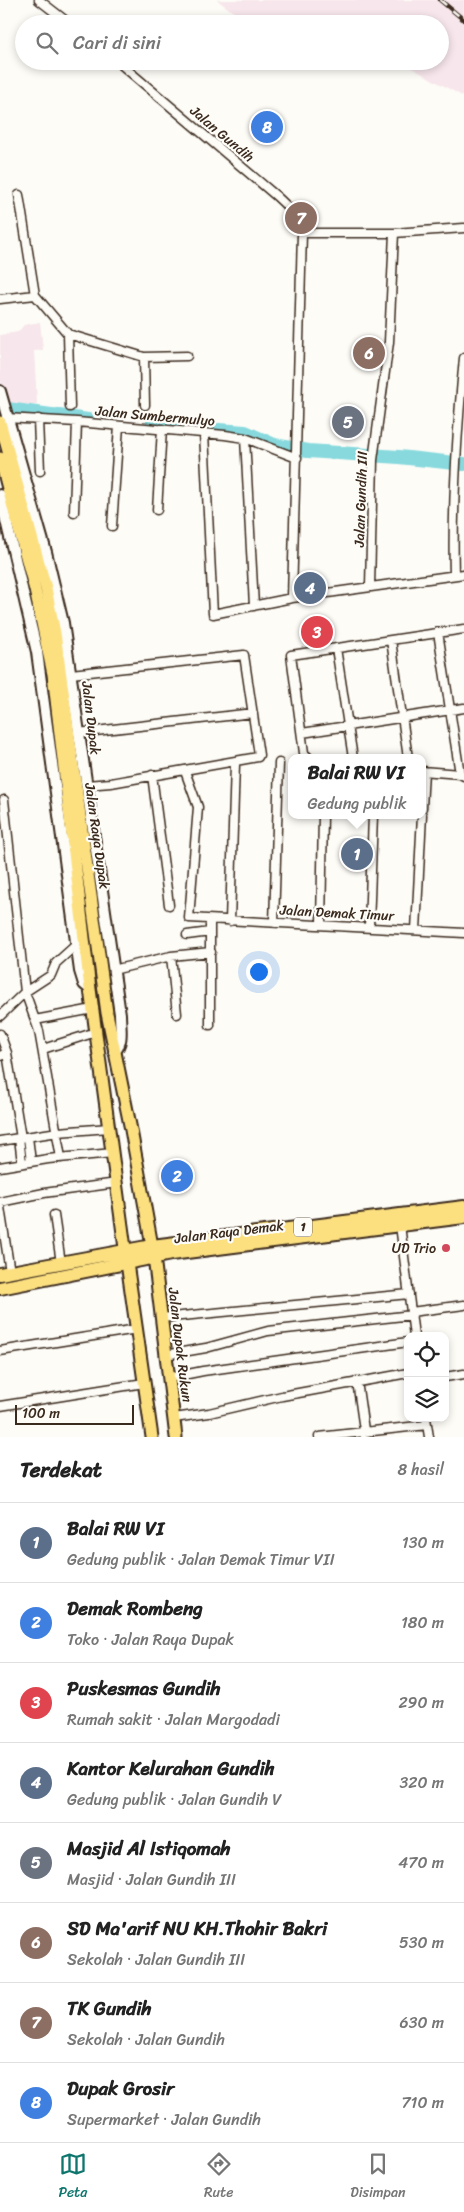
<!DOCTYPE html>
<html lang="id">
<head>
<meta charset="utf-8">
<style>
	body { margin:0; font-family:Sriracha,sans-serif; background:#f2f2f2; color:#222 }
	.controls { position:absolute; right:15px; bottom:15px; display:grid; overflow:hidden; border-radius:10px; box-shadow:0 2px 8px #0003 }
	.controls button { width:45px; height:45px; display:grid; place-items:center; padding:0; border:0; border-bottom:1px solid #e0e0e0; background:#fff; color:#222; font:25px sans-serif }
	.scale { position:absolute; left:15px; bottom:12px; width:119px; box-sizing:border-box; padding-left:5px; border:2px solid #3b2a1e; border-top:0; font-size:14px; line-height:18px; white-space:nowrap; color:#3b2a1e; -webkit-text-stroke:4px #fdfcf7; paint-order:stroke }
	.you { position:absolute; left:258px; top:971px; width:18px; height:18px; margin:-12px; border:4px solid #fff; border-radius:50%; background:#1a73e8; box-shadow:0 0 0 8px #1a73e833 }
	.badge { display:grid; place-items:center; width:32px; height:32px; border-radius:50%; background:#0f766e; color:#fff; font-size:16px; font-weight:700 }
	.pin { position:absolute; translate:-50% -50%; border:2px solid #fff; box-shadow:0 1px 5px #0006 }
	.popup { position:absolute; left:288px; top:754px; width:138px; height:65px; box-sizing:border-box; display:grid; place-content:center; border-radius:10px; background:#fff; filter:drop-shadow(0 1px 4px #0005); font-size:16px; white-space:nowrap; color:#767676 }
	.popup b { font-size:19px; color:#222 }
	.popup::after { content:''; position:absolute; left:50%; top:100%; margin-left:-10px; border:10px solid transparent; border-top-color:#fff }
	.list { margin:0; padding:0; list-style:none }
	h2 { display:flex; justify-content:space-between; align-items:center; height:65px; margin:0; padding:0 20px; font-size:21px }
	h2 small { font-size:16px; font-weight:400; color:#767676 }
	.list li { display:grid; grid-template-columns:32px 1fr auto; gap:15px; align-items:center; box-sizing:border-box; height:80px; padding:0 20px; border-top:1px solid #e0e0e0 }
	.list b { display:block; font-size:19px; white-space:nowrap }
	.list p { margin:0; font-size:16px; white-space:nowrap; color:#767676 }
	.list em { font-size:16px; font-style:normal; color:#767676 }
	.icon { flex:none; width:28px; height:28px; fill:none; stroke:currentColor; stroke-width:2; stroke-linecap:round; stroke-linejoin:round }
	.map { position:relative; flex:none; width:464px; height:1437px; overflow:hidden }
	.search { position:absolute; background:#fff; box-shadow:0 2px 8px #0003; left:15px; right:15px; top:15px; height:55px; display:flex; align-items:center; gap:12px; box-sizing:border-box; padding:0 18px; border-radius:28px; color:#767676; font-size:19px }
	.sheet { height:705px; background:#fff }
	nav { display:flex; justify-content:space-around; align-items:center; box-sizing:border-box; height:70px; border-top:1px solid #e0e0e0; background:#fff; font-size:14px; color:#767676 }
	nav a { display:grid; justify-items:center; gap:2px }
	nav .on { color:#0f766e }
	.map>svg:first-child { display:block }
	.built { fill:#f7e6eb }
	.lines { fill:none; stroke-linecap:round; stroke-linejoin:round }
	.river { stroke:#87d9dd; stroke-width:14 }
	.minor-casing { stroke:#3b2a1e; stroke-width:11 }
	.secondary-casing { stroke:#3b2a1e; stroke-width:14 }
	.primary-casing { stroke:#3b2a1e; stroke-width:15 }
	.trunk-casing { stroke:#3b2a1e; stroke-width:16 }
	.minor { stroke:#fdfcf7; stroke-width:8 }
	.secondary { stroke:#fdfcf7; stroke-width:10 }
	.primary { stroke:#fce080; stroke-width:11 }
	.trunk { stroke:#fce080; stroke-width:12 }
	.rail-casing { stroke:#3b2a1e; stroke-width:4.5 }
	.rail { stroke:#fdfcf7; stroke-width:2.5; stroke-dasharray:8; stroke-linecap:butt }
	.poi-dot { fill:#d1495b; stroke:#fdfcf7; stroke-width:2 }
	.labels { text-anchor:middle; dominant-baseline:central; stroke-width:4.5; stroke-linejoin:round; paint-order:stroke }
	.shield { fill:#fdfcf7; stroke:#75695f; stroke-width:1 }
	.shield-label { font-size:12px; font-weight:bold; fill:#3b2a1e }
	.street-label { font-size:14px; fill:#3b2a1e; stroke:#fdfcf7 }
	.poi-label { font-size:14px; fill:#3b2a1e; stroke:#fdfcf7; text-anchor:end }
</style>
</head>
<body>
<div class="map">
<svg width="464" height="1437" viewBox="0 0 464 1437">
	<rect width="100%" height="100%" fill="#fdfcf7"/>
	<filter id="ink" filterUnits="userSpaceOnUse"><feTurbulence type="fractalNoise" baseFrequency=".02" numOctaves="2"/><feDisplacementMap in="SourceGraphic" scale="10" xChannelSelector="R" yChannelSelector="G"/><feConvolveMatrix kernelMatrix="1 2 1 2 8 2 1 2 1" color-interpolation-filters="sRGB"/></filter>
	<g filter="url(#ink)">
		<path class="built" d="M217,0H464V97L399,61H440V24H250Z
			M40,322L43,350L34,351L37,404L6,406L0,378V335L18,332L24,325Z"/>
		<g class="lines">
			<path class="river" d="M0,408L88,420
				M152,425L245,432L274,445L308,451L399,457L464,464"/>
			<g class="minor-casing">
				<path id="minor" d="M39,0L70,24
					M117,61L275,195C286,205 300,217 302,233L292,598
					M19,195L35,295
					M302,233H394L464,228
					M35,295L68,334L144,357L187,356
					M0,299L35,295
					M68,334L70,407
					M144,357L145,405
					M6,418L77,422L225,435L245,438L297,458
					M38,419L40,471
					M204,433L213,614L292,598L464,574
					M245,438L254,606
					M157,510L162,429
					M74,512L77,422
					M112,526L119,426
					M454,575C452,502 457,431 464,358
					M370,587L373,460L389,342L394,233
					M438,632L460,774L464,776
					M391,640L408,758
					M336,648L353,758
					M71,674L244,655L259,755L258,757L111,783L86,785
					M78,733L253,713
					M302,733L464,708
					M309,758L304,753L291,655L464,629
					M422,771L460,774
					M186,774L198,807L189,918L464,933
					M152,775L169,905
					M4,800L25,992L39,1031L61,1158
					M422,808L424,771
					M210,920V1025
					M230,921L235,764
					M274,923L279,763
					M321,925L323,815
					M369,927L373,815
					M416,930L422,815
					M187,935L210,932
					M171,956L177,1014
					M113,970L171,956L211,952
					M0,1016L25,992L51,975L56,963L77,944
					M35,1020L93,1009
					M0,1034L7,1053L0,1056
					M43,1049L96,1032
					M7,1053L21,1138
					M28,1137L31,1162
					M19,1138L22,1163
					M0,1141L58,1132L109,1128
					M0,1167L48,1159L113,1153
					M0,1202L44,1193L117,1183
					M0,1207L10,1272
					M54,1215L61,1263
					M400,1225L414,1336
					M411,1312L464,1305
					M161,1318L409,1294
					M0,1351L137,1329
					M165,1355L206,1348L268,1331L412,1315
					M445,1377L464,1374
					M168,1378L203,1371L408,1342
					M357,1381L365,1437
					M0,1406L144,1383
					M174,1418L209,1413L282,1396L408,1373
					M426,1418L429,1437
					M319,1437L427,1425"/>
			</g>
			<g class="secondary-casing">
				<path id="secondary" d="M0,391L46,552L63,623L120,1014C120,1027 124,1043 114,1052
					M0,495L37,652L80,971L84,984L90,989"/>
			</g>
			<g class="primary-casing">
				<path id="primary" d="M0,422L46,588L55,633L107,1013L131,1130L154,1257L176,1437
					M0,458L35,590L53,674L90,989L127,1263L152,1437"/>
			</g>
			<g class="trunk-casing">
				<path id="trunk" d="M0,1274L152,1246L464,1207
					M0,1288L171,1254L464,1217"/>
			</g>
			<use href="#minor" class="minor"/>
			<use href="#secondary" class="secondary"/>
			<use href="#primary" class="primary"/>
			<use href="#trunk" class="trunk"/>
			<g class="rail-casing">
				<path id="rail" d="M440,0L464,20"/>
			</g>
			<use href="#rail" class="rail"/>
		</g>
	</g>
	<circle class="poi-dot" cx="446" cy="1248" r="5"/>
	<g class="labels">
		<rect class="shield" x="294" y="1217.5" width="18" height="19" rx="4"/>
		<g class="shield-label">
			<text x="303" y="1227">1</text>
		</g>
		<g class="street-label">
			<text transform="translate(222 134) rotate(40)">Jalan Gundih</text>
			<text transform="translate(155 416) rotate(5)">Jalan Sumbermulyo</text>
			<text transform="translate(361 499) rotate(-88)">Jalan Gundih III</text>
			<text transform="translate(91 718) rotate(83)">Jalan Dupak</text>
			<text transform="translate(97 836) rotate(82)">Jalan Raya Dupak</text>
			<text transform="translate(337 913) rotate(3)">Jalan Demak Timur</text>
			<text transform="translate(229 1232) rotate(-7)">Jalan Raya Demak</text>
			<text transform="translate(180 1345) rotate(83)">Jalan Dupak Rukun</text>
		</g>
		<g class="poi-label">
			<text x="436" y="1248">UD Trio</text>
		</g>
	</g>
</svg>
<div class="controls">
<button><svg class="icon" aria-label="locate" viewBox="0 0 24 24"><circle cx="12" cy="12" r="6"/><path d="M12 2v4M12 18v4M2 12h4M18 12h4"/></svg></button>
<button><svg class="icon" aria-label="layers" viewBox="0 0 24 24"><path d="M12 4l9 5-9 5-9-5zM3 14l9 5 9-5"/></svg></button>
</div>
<div class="scale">100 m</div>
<div class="you"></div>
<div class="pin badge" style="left:357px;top:854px;background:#5c6f8a">1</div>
<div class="popup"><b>Balai RW VI</b>Gedung publik</div>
<div class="pin badge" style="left:177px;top:1176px;background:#3f7fe0">2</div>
<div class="pin badge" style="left:317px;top:632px;background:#e0444e">3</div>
<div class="pin badge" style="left:310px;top:588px;background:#5c6f8a">4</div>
<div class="pin badge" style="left:348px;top:422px;background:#6b7280">5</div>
<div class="pin badge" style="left:369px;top:353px;background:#8d6e63">6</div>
<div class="pin badge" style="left:301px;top:218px;background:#8d6e63">7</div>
<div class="pin badge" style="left:267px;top:127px;background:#3f7fe0">8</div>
<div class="search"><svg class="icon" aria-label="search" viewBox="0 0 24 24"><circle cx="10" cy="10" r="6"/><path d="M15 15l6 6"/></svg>Cari di sini</div>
</div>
<section class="sheet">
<h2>Terdekat<small>8 hasil</small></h2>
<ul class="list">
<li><span class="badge" style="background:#5c6f8a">1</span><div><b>Balai RW VI</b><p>Gedung publik · Jalan Demak Timur VII</p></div><em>130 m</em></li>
<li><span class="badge" style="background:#3f7fe0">2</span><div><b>Demak Rombeng</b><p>Toko · Jalan Raya Dupak</p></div><em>180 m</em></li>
<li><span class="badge" style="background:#e0444e">3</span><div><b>Puskesmas Gundih</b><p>Rumah sakit · Jalan Margodadi</p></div><em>290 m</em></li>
<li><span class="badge" style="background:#5c6f8a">4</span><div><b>Kantor Kelurahan Gundih</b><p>Gedung publik · Jalan Gundih V</p></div><em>320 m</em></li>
<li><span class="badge" style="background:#6b7280">5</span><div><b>Masjid Al Istiqomah</b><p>Masjid · Jalan Gundih III</p></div><em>470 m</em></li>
<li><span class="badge" style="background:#8d6e63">6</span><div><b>SD Ma'arif NU KH.Thohir Bakri</b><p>Sekolah · Jalan Gundih III</p></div><em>530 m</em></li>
<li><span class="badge" style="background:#8d6e63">7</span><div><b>TK Gundih</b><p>Sekolah · Jalan Gundih</p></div><em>630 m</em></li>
<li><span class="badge" style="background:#3f7fe0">8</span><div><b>Dupak Grosir</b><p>Supermarket · Jalan Gundih</p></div><em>710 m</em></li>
</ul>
</section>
<nav>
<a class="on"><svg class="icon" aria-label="map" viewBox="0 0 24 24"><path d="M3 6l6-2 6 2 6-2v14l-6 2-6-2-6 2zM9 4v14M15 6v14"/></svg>Peta</a>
<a><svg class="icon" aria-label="directions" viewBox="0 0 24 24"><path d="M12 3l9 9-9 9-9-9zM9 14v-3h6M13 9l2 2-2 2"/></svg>Rute</a>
<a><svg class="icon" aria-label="saved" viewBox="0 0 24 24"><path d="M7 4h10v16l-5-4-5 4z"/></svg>Disimpan</a>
</nav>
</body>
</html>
